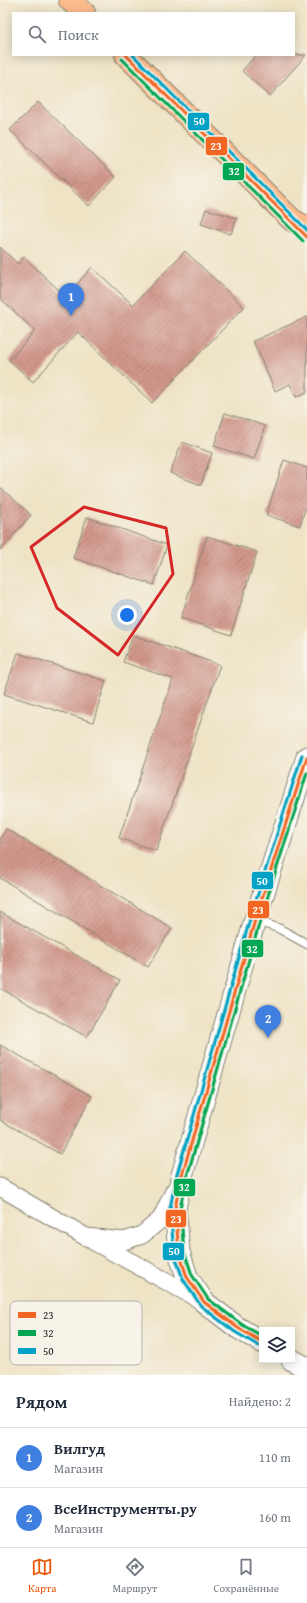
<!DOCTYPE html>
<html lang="ru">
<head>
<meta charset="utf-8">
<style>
	body { margin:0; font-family:"Gentium Book Plus",serif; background:#f2f2f3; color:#1f2937 }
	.controls { position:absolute; right:12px; bottom:12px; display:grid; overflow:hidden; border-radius:0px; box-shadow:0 2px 10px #0003 }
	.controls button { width:36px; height:36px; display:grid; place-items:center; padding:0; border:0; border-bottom:1px solid #e0e1e3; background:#fff; color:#1f2937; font:20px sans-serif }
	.you { position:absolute; left:127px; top:615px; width:14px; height:14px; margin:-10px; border:3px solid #fff; border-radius:50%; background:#1a73e8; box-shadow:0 0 0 6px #1a73e833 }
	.badge { display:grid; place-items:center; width:26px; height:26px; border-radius:50%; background:#ea580c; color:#fff; font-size:13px; font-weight:700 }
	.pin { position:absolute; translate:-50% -33px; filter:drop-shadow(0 1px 2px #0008) }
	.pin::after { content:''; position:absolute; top:21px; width:14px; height:12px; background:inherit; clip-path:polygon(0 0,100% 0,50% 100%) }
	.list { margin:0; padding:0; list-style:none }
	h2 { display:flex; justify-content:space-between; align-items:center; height:52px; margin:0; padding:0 16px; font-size:17px }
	h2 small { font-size:13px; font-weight:400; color:#747a83 }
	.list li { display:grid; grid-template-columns:26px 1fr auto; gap:12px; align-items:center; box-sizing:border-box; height:60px; padding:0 16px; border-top:1px solid #e0e1e3 }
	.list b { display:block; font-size:15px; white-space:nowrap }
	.list p { margin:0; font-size:13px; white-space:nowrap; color:#747a83 }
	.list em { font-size:13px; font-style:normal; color:#747a83 }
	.icon { flex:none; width:22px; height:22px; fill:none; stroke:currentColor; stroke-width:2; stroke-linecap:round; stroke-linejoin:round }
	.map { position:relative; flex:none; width:307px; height:1375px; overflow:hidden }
	.search { position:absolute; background:#fff; box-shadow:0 2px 10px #0003; left:12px; right:12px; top:12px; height:44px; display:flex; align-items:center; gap:10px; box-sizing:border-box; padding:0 14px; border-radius:0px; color:#747a83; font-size:15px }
	.sheet { height:172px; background:#fff }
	nav { display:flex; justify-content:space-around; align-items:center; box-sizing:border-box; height:56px; border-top:1px solid #e0e1e3; background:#fff; font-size:11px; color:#747a83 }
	nav a { display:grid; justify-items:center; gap:2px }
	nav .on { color:#ea580c }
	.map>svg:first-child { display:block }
	.building { fill:url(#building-hatch) }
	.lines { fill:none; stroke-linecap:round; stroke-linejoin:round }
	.service-casing { stroke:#858070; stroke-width:10 }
	.minor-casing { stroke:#858070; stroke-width:19 }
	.tertiary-casing { stroke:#858070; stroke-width:23 }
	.trunk-casing { stroke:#858070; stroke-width:24 }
	.service { stroke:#fff; stroke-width:8 }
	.minor { stroke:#fff; stroke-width:17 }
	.tertiary { stroke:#fff; stroke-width:21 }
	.trunk { stroke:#fbbb8c; stroke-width:22 }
	.bus-1-casing { stroke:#f7f3e8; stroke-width:6 }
	.bus-2-casing { stroke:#f7f3e8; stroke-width:6 }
	.bus-3-casing { stroke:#f7f3e8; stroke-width:6 }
	.bus-1 { stroke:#f26522; stroke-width:3 }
	.bus-2 { stroke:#00a651; stroke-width:3 }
	.bus-3 { stroke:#01a2c5; stroke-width:3 }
	.marked { fill:none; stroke:#d62828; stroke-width:3; stroke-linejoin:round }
	.key { fill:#f7f3e8; stroke:#b5b2ab; stroke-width:1 }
	.key-label { font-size:11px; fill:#1c1c1c }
	.line-badge { stroke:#f7f3e8; stroke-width:1.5 }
	.badge-label { font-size:11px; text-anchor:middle; font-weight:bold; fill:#fff }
</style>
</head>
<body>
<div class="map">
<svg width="307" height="1375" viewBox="0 0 307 1375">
	<defs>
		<pattern id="building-hatch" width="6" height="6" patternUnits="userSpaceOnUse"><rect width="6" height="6" fill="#d2978b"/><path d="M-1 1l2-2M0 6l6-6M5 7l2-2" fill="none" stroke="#aa7a71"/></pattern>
	</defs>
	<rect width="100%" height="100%" fill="#f7f3e8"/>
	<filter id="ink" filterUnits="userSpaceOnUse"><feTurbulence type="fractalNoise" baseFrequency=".025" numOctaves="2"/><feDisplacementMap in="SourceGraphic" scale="8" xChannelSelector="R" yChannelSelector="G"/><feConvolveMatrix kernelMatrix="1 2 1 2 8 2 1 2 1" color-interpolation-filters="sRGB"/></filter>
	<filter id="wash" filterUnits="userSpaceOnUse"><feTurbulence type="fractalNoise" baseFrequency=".012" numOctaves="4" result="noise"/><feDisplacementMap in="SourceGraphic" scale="16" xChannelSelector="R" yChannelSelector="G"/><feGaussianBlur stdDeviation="0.9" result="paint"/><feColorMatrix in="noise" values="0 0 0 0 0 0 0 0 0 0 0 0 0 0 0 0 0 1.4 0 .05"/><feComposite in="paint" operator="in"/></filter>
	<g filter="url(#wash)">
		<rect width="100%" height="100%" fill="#eee3c5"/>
		<g id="blocks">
			<path class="building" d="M256,55H306L270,96L242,71Z
				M38,102L116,177L89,206L10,130Z
				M206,209L237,218L231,234L201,224Z
				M0,247L18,264L24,257L66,297L92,267L133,305L185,251L244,307L152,403L78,332L33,382L9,360L35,331L0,298Z
				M307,317V392L296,397L290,384L275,391L253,341Z
				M225,413L265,426L254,459L214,446Z
				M182,442L212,453L201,485L170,473Z
				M284,460L307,468V503L300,526L266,515Z
				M0,487L31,515L0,550Z
				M87,517L167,545L154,585L73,558Z
				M207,536L257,552L231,635L181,618Z
				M133,635L220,665L156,851L119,838L173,679L123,662Z
				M18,653L106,681L93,722L4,694Z
				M6,829L172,928L148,967L0,878V839Z
				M0,912L120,980L87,1037L0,988Z
				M0,1045L92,1096L60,1154L0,1120Z"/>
		</g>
	</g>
	<g filter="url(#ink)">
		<use href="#blocks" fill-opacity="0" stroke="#858070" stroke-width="1"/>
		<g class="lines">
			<g class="service-casing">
				<path id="service" d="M256,921L278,928L307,944"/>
			</g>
			<g class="minor-casing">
				<path id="minor" d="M0,1187L86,1237L124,1241L142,1235L161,1219L174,1191
					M93,1241L204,1302"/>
			</g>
			<g class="tertiary-casing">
				<path id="tertiary" d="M262,1342L238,1328L204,1302L187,1277L179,1252L175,1208L181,1179L255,920L307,757
					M292,1360L307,1368"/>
			</g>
			<g class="trunk-casing">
				<path id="trunk" d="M70,0L84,13
					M126,55L292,220L307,228"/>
			</g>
			<use href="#service" class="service"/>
			<use href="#minor" class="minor"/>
			<use href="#tertiary" class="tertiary"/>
			<use href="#trunk" class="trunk"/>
			<g class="bus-1-casing">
				<path id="bus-1" d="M126,55L307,237
					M262,1342L238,1328L204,1302L187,1277L179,1252L175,1208L181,1179L255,920L307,757"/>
			</g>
			<g class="bus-2-casing">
				<path id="bus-2" d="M122,59L303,241
					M262,1336L241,1324L208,1299L192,1275L184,1251L180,1208L186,1180L260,921L307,773"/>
			</g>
			<g class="bus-3-casing">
				<path id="bus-3" d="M133,55L307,230
					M259,1346L235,1332L201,1306L183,1279L174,1253L170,1208L176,1178L250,919L302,755"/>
			</g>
			<use href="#bus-1" class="bus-1"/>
			<use href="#bus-2" class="bus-2"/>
			<use href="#bus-3" class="bus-3"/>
		</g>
	</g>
	<path class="marked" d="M84,507L166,528L173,574L118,655L57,608L31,547Z"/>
	<rect x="10" y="1301" width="132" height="64" rx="6" class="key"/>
	<rect x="18" y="1312" width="18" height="6" fill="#f26522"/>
	<rect x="18" y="1330" width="18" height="6" fill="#00a651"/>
	<rect x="18" y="1348" width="18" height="6" fill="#01a2c5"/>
	<g class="key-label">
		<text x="43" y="1319">23</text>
		<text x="43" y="1337">32</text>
		<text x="43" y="1355">50</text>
	</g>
	<g class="line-badge">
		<rect x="187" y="112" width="23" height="19" rx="4" fill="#01a2c5"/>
		<rect x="205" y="136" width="23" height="20" rx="4" fill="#f26522"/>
		<rect x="222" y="162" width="23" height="19" rx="4" fill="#00a651"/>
		<rect x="251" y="871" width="23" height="19" rx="4" fill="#01a2c5"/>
		<rect x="247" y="900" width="23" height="19" rx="4" fill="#f26522"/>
		<rect x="241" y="939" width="23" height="19" rx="4" fill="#00a651"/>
		<rect x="173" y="1178" width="23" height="19" rx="4" fill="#00a651"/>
		<rect x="165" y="1209" width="22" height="19" rx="4" fill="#f26522"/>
		<rect x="162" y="1242" width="23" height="19" rx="4" fill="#01a2c5"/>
	</g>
	<g class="badge-label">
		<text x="199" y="125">50</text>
		<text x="216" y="150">23</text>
		<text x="234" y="175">32</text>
		<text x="262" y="885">50</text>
		<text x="258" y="914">23</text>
		<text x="252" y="953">32</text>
		<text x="184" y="1191">32</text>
		<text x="176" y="1223">23</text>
		<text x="174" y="1255">50</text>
	</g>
</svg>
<div class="controls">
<button><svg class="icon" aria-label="layers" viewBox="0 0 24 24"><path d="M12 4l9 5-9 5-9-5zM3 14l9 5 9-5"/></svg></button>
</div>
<div class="you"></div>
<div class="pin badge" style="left:71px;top:316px;background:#3f7fe0">1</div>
<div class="pin badge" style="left:268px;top:1038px;background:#3f7fe0">2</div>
<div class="search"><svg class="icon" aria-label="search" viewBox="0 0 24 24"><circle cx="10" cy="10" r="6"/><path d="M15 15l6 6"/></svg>Поиск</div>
</div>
<section class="sheet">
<h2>Рядом<small>Найдено: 2</small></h2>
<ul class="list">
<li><span class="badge" style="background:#3f7fe0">1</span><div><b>Вилгуд</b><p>Магазин</p></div><em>110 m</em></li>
<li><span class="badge" style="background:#3f7fe0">2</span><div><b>ВсеИнструменты.ру</b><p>Магазин</p></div><em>160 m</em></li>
</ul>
</section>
<nav>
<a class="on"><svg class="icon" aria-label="map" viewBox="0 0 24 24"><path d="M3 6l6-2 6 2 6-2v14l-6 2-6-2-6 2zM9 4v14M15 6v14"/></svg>Карта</a>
<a><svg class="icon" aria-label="directions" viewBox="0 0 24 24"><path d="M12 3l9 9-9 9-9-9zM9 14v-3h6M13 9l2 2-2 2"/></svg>Маршрут</a>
<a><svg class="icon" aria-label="saved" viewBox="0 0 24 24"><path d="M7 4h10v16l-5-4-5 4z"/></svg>Сохранённые</a>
</nav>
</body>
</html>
